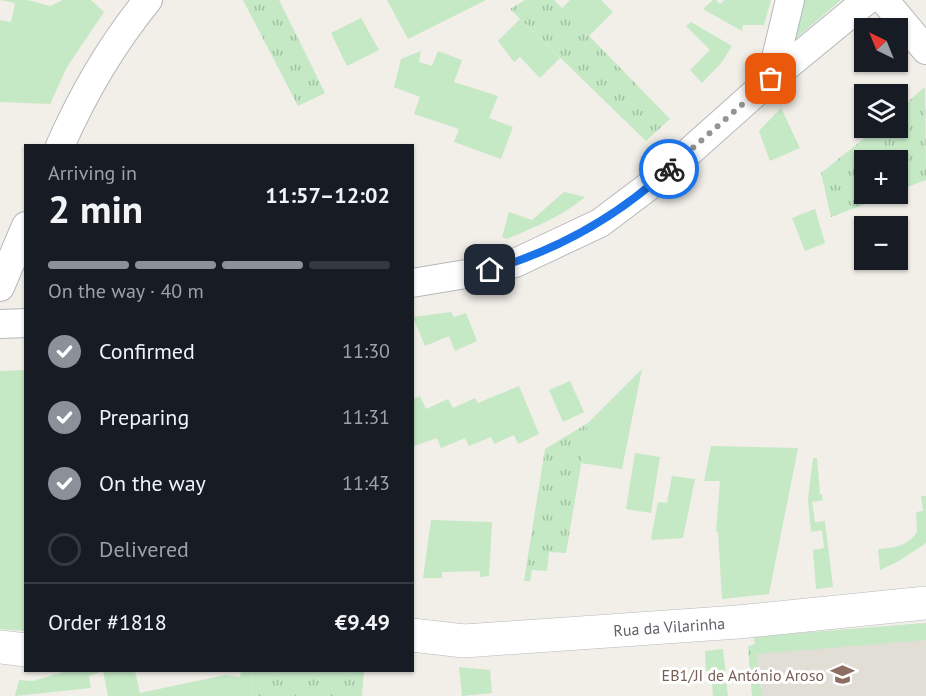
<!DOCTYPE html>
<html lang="en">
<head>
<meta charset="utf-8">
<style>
	body { margin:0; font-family:"PT Sans",sans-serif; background:#242831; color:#f1f3f6; height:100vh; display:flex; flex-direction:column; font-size:22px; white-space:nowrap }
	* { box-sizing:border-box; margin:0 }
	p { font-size:20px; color:#9ea1a6 }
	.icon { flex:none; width:33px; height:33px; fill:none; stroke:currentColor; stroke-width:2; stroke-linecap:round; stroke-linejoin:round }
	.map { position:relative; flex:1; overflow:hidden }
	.details { position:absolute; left:24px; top:144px; width:390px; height:528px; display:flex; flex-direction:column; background:#171b24; border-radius:0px; box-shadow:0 2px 4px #0004 }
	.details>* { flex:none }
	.needle { width:39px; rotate:317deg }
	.buttons { position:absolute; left:854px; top:18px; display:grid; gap:12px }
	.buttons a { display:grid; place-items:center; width:54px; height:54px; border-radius:0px; background:#171b24; box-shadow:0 2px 4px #0004; font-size:30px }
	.pin { position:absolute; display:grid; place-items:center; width:51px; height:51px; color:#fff; margin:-26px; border-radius:12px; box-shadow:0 3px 9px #0006 }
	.courier { position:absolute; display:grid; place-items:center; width:60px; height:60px; margin:-30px; border:4px solid #1a73e8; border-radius:50%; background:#fff; color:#222; box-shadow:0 2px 8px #0007 }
	.headline em { font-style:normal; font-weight:700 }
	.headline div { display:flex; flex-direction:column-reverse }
	.headline { display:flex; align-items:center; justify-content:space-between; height:102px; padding:0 24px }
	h1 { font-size:39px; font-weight:700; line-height:45px }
	.bar { display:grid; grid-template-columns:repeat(4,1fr); gap:9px 6px; align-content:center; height:72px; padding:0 24px }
	.bar i { height:8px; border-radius:4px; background:#363941 }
	.bar .current { background:#8c9099 }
	.bar p { grid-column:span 4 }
	.line { display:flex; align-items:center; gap:15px; padding:0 24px; border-top:2px solid #363941 }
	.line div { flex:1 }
	ol { padding:0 24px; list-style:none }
	li { display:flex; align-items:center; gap:18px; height:66px }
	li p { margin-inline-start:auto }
	li .icon { padding:6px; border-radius:50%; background:#8c9099; color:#fff; stroke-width:4 }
	li:last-child { color:#9ea1a6 }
	li i { width:33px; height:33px; border:3px solid #363941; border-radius:50% }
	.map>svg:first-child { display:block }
	.education { fill:#e1ded6 }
	.grass { fill:url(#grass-tufts) }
	.garden { fill:#c5e8c5 }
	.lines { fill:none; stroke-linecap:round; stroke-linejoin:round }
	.minor-casing { stroke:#b5b8bc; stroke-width:30 }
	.tertiary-casing { stroke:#b5b8bc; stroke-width:34 }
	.minor { stroke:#fff; stroke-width:28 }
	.tertiary { stroke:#fff; stroke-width:33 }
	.done { stroke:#929495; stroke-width:6; stroke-dasharray:0 10.8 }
	.route { stroke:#1a73e8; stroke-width:8 }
	.labels { text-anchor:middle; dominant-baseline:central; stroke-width:6; stroke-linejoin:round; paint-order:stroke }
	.street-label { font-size:16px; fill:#5f6368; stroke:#fff }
	.education-label { font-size:16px; fill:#785e54; stroke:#fff; text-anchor:end }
</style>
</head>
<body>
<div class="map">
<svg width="926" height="696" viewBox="0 0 926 696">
	<defs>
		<pattern id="grass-tufts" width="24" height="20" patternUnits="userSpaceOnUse" patternTransform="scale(1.5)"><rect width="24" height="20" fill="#c5e8c5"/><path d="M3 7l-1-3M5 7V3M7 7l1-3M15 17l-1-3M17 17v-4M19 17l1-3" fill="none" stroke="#a3c0a4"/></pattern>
	</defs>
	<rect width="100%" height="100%" fill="#f1efe8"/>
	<!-- education -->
	<path class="education" d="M926,623V696H762L754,637Z"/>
	<!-- grass -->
	<path class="grass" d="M243,0H279L325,93L298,106Z
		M525,0H554L670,119L646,141L510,9Z
		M925,87L926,180L897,191V160H864V194H892L831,217L821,173L877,128H897V111Z
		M588,423L566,553L549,552L547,571L532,570L530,581H524L545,449Z
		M755,644L762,696H752L748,646Z
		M252,671H364L362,696H251Z"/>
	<!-- garden -->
	<path class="garden" d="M0,0H27L50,6L63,0H91L104,12L67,67L50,104L0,102V20L11,22L15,3Z
		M387,0H486L408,39Z
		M570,0H601L613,12L589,36L562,8Z
		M713,0H716L720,4L725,0H771L764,25H743L742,31L703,9Z
		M802,0H841L788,45Z
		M361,18L379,50L347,66L331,33Z
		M520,19L560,58L540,78L520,57L514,62L498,41Z
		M691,22L732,46L722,62L702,83L690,70L710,50L686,26Z
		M421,51L419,62L432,66L438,51L462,60L454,82L498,96L489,118L513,127L501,159L454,142L459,129L414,114L420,97L394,87L401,59Z
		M781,108L800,148L770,161L759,131Z
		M564,192L585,197C561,217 535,227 507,239L502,237L509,212L532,220Z
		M815,209L825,243L805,251L792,218Z
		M451,312L454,317L466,313L477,341L455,351L449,336L425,346L413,317Z
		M642,369L622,469L581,463L588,423Z
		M25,370V631L0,629V371Z
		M570,381L584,412L563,422L549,390Z
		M519,386L539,434L518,444L514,435L494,444L491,437L469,446L465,438L441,448L437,438L414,446L412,442L413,399L420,396L426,409L448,399L453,408L475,398L478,403Z
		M711,446L798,448L769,594L722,599L718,532L716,531L720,481H704Z
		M635,453L660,457L651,513L626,509Z
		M813,458H817L820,494L822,495L823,500L812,502L815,522L825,521L833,587L816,589L813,550L824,548L822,530L811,532L808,499Z
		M672,476L695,479L683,538L654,540L651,539L658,502L667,503Z
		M921,496H926V543L899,561L880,570L878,549C894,548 908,546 917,532L916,512L923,511Z
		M431,520L492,522L489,576L480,577V571L442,572V578H423Z
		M926,623V640L756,654L754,637Z
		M723,649L728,696H713L711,671H706L705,651Z
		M459,667L490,670L492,693L462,696Z
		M70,670L135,671L140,693L225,675L240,677L241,671H252L251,696H108L103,671L89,676L91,688L15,696L19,680L33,681Z"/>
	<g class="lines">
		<defs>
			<path id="minor" d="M884,0L926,50
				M771,79L790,0
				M60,146C83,94 112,44 148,0
				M412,283L490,270L515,263L600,223L661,177L771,79L867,0
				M0,287L26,226
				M0,324L26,323"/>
			<g id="tertiary">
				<path id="s1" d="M412,635L464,641L738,622L926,603"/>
				<path d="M0,647L26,650"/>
			</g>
		</defs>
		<!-- minor casing -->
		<use href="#minor" class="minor-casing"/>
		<!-- tertiary casing -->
		<use href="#tertiary" class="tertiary-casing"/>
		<!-- minor -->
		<use href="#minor" class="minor"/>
		<!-- tertiary -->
		<use href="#tertiary" class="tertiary"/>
	</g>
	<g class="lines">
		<!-- done -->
		<path class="done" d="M669,169L771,79"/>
		<!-- route -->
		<path class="route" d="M490,270C558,250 617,217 669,169"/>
	</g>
	<!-- icons -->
	<defs>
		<symbol id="school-bare" viewBox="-9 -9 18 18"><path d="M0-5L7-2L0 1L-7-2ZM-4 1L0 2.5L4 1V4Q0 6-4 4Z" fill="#8d6e63" stroke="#fff" stroke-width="2.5" paint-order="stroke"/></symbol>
	</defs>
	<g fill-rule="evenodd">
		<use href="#school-bare" x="826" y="658" width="33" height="33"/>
	</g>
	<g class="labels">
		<!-- street labels -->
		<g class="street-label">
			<text stroke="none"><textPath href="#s1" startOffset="258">Rua da Vilarinha</textPath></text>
		</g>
		<!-- education labels -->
		<g class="education-label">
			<text x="824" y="675">EB1/JI de António Aroso</text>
		</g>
	</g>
</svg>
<div class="buttons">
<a><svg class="needle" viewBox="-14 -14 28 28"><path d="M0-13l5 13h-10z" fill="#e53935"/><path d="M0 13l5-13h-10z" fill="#9ea1a6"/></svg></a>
<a><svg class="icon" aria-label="layers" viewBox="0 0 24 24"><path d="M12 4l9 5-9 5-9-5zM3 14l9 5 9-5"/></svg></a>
<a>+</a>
<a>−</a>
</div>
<div class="pin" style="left:771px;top:79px;background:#ea580c"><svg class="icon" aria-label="bag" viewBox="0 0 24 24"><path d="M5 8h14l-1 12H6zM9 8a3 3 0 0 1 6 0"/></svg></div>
<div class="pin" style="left:490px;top:270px;background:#1f2937"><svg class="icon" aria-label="home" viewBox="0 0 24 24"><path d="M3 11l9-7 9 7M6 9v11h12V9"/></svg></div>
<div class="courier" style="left:669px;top:169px"><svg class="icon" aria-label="bike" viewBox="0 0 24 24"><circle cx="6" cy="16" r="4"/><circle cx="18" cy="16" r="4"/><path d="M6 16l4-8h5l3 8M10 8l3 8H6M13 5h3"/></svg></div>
<section class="details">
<div class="headline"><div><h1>2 min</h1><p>Arriving in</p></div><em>11:57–12:02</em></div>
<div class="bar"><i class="current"></i><i class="current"></i><i class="current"></i><i></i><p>On the way · 40 m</p></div>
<ol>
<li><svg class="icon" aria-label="check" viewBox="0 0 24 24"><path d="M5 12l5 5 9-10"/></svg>Confirmed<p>11:30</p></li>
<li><svg class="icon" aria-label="check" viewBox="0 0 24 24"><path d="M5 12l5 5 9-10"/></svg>Preparing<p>11:31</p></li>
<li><svg class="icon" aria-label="check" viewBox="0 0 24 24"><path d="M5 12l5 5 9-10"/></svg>On the way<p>11:43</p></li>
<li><i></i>Delivered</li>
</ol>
<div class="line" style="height:78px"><div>Order #1818</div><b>€9.49</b></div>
</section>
</div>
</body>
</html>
